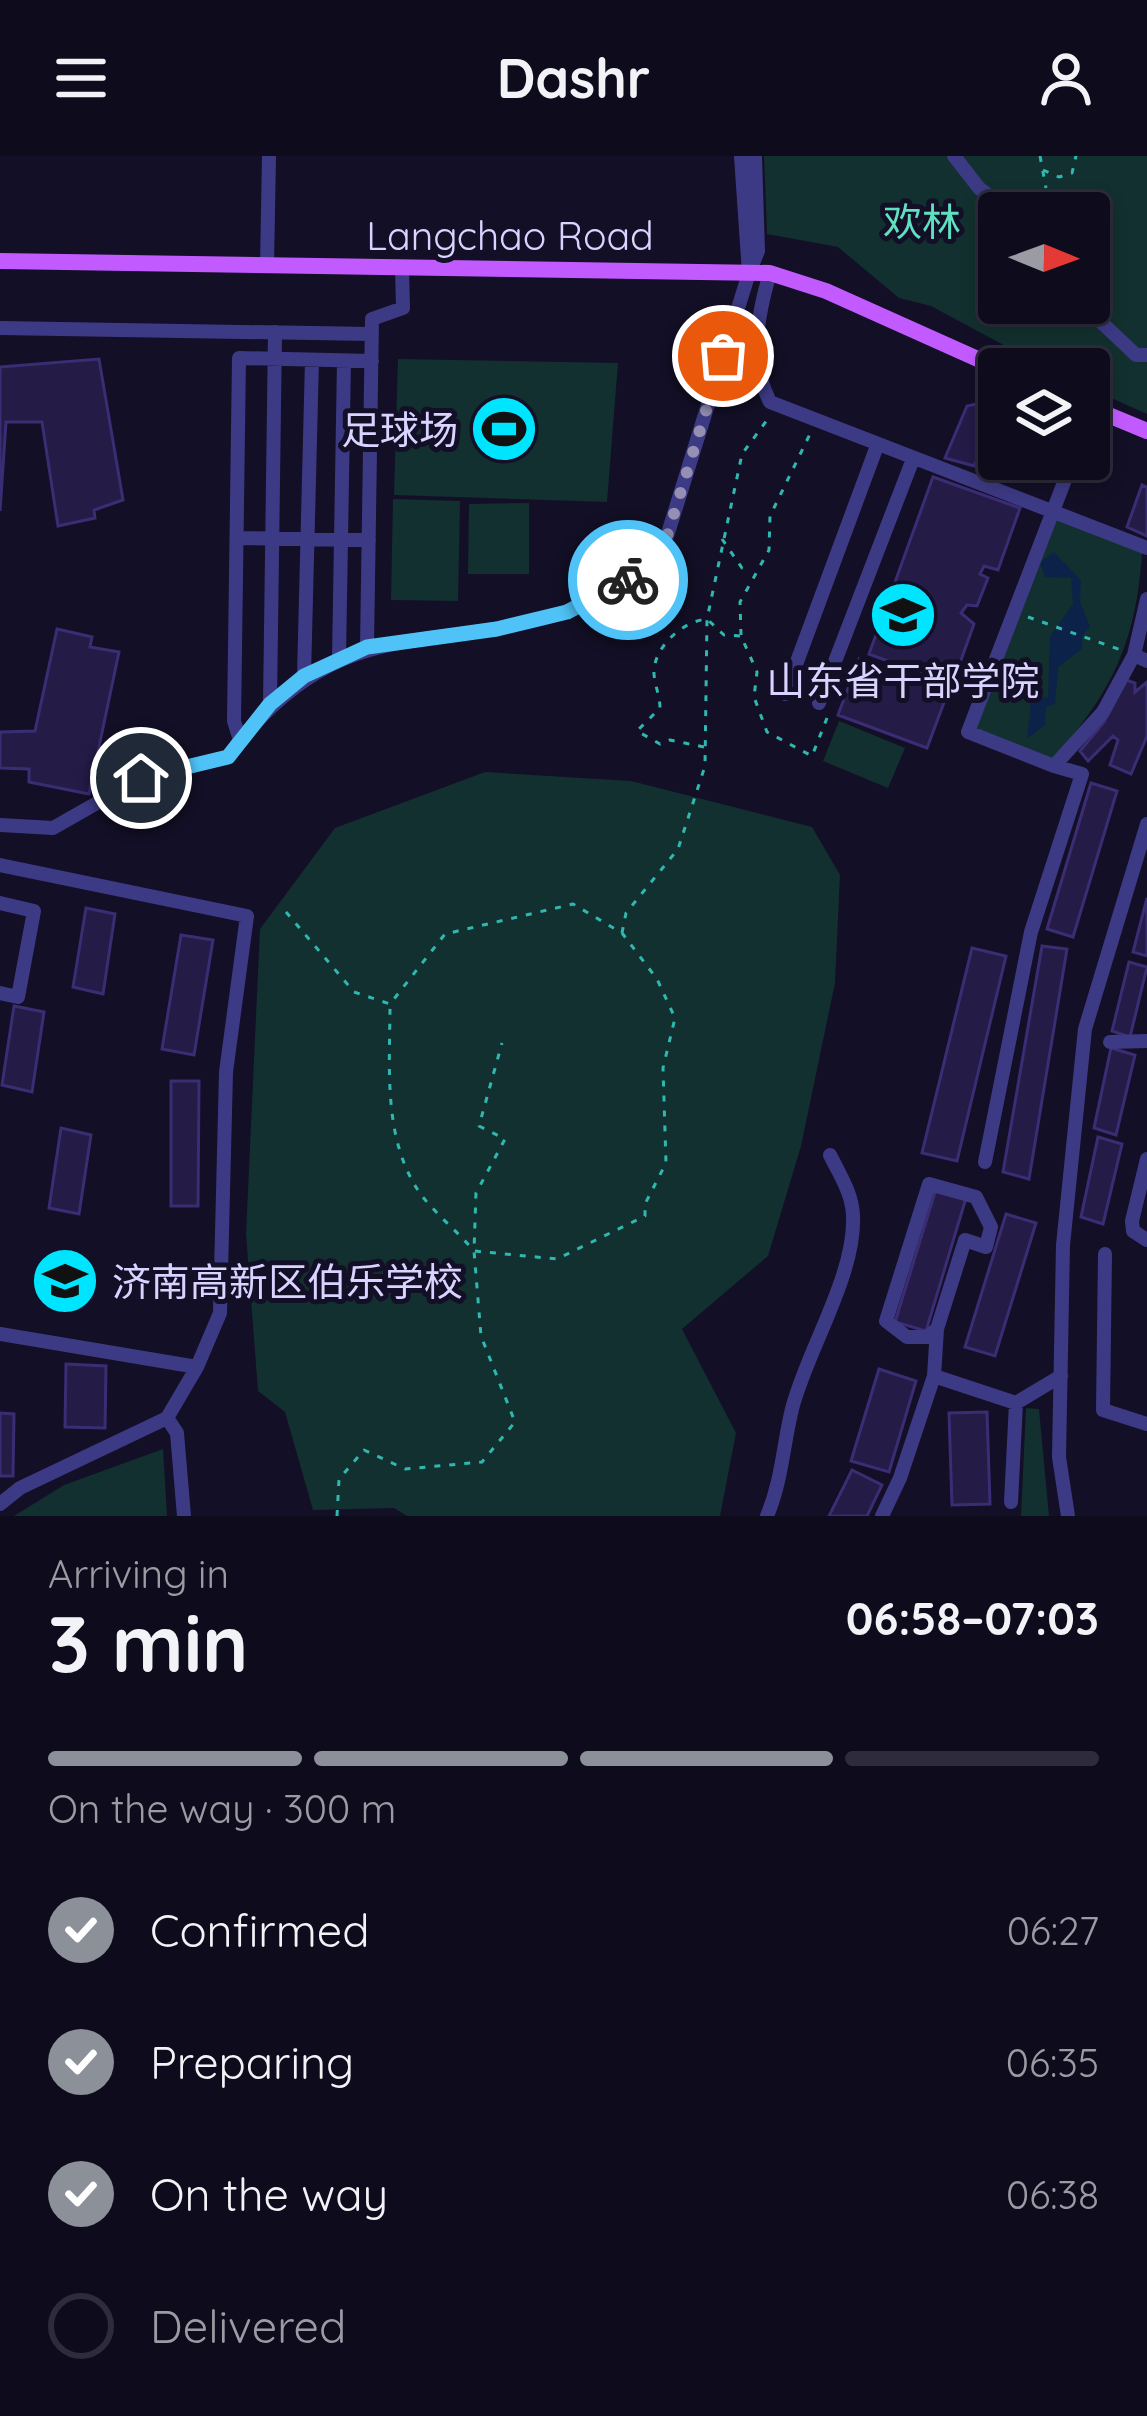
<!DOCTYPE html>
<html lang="en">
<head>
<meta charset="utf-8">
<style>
	body { margin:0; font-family:Quicksand,"Noto Sans SC",sans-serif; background:#171425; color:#f1f3f6; height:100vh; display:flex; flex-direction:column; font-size:45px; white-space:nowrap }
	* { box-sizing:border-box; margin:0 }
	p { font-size:39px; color:#9b9ba3 }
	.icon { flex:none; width:66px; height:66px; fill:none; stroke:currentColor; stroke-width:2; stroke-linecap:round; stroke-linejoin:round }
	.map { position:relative; height:1360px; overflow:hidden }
	.details { display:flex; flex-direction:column; background:#0e0b1c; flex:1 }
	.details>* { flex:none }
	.needle { width:78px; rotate:91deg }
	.controls { position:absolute; left:978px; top:36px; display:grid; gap:24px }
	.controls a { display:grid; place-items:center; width:132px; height:132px; border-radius:12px; background:#0e0b1c; box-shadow:0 6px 18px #0003,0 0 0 3px #2e2b3b; font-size:60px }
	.pin { position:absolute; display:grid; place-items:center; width:102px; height:102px; color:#fff; margin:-51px; border:6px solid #fff; border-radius:50%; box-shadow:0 3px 12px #0007 }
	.courier { position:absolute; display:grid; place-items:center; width:120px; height:120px; margin:-60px; border:9px solid #4fc3f7; border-radius:50%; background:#fff; color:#222; box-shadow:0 3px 15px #0007 }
	.overview em { font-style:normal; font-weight:800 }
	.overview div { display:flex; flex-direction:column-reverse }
	.overview { display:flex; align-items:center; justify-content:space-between; height:204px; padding:0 48px }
	h1 { font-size:78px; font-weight:800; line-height:90px }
	.bar { display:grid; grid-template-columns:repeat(4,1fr); gap:18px 12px; align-content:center; height:144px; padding:0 48px }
	.bar i { height:15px; border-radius:9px; background:#2e2b3b }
	.bar .current { background:#8c9099 }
	.bar p { grid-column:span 4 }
	ol { padding:0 48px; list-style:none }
	li { display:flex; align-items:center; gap:36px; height:132px }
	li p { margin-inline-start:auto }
	li .icon { padding:12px; border-radius:50%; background:#8c9099; color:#fff; stroke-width:4 }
	li:last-child { color:#9b9ba3 }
	li i { width:66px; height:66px; border:6px solid #2e2b3b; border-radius:50% }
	header { display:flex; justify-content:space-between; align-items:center; height:156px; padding:0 48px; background:#0e0b1c; font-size:54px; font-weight:800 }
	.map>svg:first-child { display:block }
	.green { fill:#12302f; fill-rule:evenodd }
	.water { fill:#0c2248 }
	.building { fill:#241b47; stroke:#3b2d73; stroke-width:3 }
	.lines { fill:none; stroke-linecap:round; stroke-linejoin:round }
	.path { stroke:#2fb8b0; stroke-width:3; stroke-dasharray:6 9; stroke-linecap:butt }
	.minor { stroke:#3d3a85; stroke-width:14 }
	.major { stroke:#c25bff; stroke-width:16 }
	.done { stroke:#948fb3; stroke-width:12; stroke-dasharray:0 21.6 }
	.route { stroke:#4fc3f7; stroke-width:15 }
	.labels { text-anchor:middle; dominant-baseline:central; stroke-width:10; stroke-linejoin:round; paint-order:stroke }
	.park-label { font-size:39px; fill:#5fe0c0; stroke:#130f26 }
	.street-label { font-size:39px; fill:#d9d4ff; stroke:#130f26 }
	.poi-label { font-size:39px; fill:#d9d4ff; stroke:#130f26; text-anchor:end }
</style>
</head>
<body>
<header><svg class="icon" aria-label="menu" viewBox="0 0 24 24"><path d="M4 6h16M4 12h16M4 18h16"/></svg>Dashr<svg class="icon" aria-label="person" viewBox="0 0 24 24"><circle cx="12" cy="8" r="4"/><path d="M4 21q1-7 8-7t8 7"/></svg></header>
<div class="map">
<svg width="1147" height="1360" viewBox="0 0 1147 1360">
	<rect width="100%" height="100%" fill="#130f26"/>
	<!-- green -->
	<path class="green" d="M764,0H1147V258L1089,232V213H1048L931,150L899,142L838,91L767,78ZM999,57H1089V147H999Z
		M398,203L618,207L607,346L394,339Z
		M393,343L460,345L458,445L391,444Z
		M529,347V418H468L469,348Z
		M1058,361L1142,397C1136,487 1112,536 1053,603L975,572Z
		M839,565L905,592L888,632L823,605Z
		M485,616L631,625L812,671L840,719L835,827L801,990L768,1100L682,1173L736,1277L720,1360H407L394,1352L313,1354L285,1256L258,1235L246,1078L260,773L335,672Z
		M1026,1252L1039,1253L1049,1360H1021Z
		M163,1293L167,1360H14L64,1329Z"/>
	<!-- water -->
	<path class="water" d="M1054,396L1081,424L1080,445L1090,471L1082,480V493L1058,511L1055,548L1046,551L1045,569L1027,583L1031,544L1048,541L1050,480L1073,448L1071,422L1045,421L1040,406Z"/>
	<!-- building -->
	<path class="building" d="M99,203L123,344L94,354L95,362L58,370L42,266H6L0,355V211Z
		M999,243V282L990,278L974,310L945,302L967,250Z
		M933,321L1020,352L998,414L984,410L980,418L988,422L977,450L967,449L961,457L974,468L952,529L869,498Z
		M1142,329L1147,331V380L1127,371Z
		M57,473L92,481L90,491L119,496L89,638L29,626V613L0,612V576L35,575Z
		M859,503L948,536L927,592L838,559Z
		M1126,524L1135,527V536L1147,526V580L1131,618L1110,609L1118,584L1113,580L1088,605L1080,595L1104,566Z
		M1091,627L1117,635L1073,781L1047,773Z
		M1147,742V800L1133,796Z
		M86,752L115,758L103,838L73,831Z
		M181,779L213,784L194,899L162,893Z
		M1042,790L1067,793L1029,1023L1003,1016Z
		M972,792L1006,800L957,1005L922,997Z
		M1129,806L1147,811L1130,881L1112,875Z
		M14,850L44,856L32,936L2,929Z
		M1111,892L1135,899L1116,979L1094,972Z
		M171,925H199L198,1050H171Z
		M61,972L91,979L79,1058L49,1052Z
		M1098,981L1122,988L1103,1068L1081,1061Z
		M936,1033L966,1042L926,1175L895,1166Z
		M1006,1058L1036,1067L995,1200L965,1191Z
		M66,1208L106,1210L105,1272L65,1271Z
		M879,1213L916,1225L889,1316L851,1305Z
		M987,1256L990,1348L952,1349L949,1257Z
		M0,1257L14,1258L13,1320H0Z
		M852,1314L882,1329L867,1360H829Z"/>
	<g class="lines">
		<!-- path -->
		<path class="path" d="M1040,0L1046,32
			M1043,14L1059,21L1072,17L1076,0
			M722,383L742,412L751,415
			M1028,461L1121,494
			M741,479L740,446L769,394L770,360L810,278
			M704,591L670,584L660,588L637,575L660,552C660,539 653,525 654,513C657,488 684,465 707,463L724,479L741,480L757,516L754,541L767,576L812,600L827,562
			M286,756L354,836L390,848L445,778L573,748L622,777L657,823L675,862L663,912L666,1007L645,1048V1060L557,1103L474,1095C458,1076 437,1059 422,1040C382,985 390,912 390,848
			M622,777L626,757L678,693L705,610L707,463L742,298L770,260
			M337,1360L339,1323L364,1294L405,1313L482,1306L515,1266L481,1180L474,1095L476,1037L505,983L479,970L502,887"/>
		<!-- minor -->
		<path class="minor" d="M741,0L749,117L758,95L755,0
			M954,0L979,32L1011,57
			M267,110L269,0
			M770,117C757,161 749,205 770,246L1147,392
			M1081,147L1136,199H1147
			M0,172L371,178
			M1073,303L968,576L1054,610L1103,556L1134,499L1147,505
			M237,382L369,384
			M367,491L372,163L403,152L402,112
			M1134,499L1147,443
			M339,503L344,205
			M304,520L312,204
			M785,538L877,290
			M819,547L913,303
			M270,548L275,176
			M240,584C347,458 423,499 562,457C596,447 628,423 659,406L749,117
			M0,669L53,672L141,622L228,601L240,584L234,565L239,202L372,205
			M0,709L247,760L226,916L220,1157L197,1211L167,1262L20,1332L0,1348
			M0,747L34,755L18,841L0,837
			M1110,886L1147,885
			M1147,1003L1132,1065L1133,1075L1147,1084
			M985,1006L1031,776L1082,618L1054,610
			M1105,1098L1103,1254L1147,1268
			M0,1178L197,1211
			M934,1220L937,1173L965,1084L986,1091L991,1071L976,1041L929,1028L886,1165L907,1181H927L937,1173
			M167,1262L177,1277L184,1360
			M1011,1346L1016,1247
			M767,1360C782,1324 783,1290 792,1253C807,1194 856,1119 853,1059C852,1037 840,1019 830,999
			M882,1360L900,1322L934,1220L1016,1247L1061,1220
			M1068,1360L1059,1301L1063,1089L1085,873L1147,668"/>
		<!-- major -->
		<path class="major" d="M0,105L770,117L826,135L1000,213
			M1089,251L1147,275"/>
	</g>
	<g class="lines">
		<!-- done -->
		<path class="done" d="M628,424L659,406L723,200"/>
		<!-- route -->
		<path class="route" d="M141,622L228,601L270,548L304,520L367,491L497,473L567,456L628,424"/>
	</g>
	<!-- icons -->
	<defs>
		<symbol id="stadium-disc" viewBox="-11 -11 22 22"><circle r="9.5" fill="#00e5ff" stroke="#130f26"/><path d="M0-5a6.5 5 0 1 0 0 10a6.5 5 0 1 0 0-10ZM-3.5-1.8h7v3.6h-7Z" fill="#111"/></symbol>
		<symbol id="university-disc" viewBox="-11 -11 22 22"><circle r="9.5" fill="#00e5ff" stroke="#130f26"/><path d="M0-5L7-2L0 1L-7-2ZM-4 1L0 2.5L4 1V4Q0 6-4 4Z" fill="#111"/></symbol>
		<symbol id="school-disc" viewBox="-11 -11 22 22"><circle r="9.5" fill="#00e5ff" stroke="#130f26"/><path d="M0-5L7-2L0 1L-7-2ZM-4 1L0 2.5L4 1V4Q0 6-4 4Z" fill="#111"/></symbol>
	</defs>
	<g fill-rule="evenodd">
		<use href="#stadium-disc" x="466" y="235" width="76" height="76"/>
		<use href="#university-disc" x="865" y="421" width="76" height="76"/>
		<use href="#school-disc" x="27" y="1087" width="76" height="76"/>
	</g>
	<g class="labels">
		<!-- park labels -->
		<g class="park-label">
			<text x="922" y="65">欢林</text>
		</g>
		<!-- street labels -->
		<g class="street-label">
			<text x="510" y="79">Langchao Road</text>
		</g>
		<!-- poi labels -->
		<g class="poi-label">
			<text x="458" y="273">足球场</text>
			<text x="903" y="524" text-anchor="middle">山东省干部学院</text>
			<text x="112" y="1125" text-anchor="start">济南高新区伯乐学校</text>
		</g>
	</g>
</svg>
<div class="controls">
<a><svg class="needle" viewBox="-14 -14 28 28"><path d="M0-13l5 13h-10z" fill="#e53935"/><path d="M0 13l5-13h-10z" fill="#9b9ba3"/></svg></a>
<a><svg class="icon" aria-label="layers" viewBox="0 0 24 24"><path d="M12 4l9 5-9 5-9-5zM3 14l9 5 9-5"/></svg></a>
</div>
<div class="pin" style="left:723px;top:200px;background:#ea580c"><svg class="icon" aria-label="bag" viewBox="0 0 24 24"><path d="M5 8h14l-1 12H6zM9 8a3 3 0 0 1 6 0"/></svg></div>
<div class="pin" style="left:141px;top:622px;background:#1f2937"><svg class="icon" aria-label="home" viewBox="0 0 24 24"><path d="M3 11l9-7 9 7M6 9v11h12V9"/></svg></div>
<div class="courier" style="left:628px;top:424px"><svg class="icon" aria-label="bike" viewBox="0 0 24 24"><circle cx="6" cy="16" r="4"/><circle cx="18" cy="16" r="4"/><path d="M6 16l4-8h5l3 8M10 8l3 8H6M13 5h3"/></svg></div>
</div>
<section class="details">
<div class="overview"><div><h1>3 min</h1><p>Arriving in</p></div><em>06:58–07:03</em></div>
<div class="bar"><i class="current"></i><i class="current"></i><i class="current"></i><i></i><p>On the way · 300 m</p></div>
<ol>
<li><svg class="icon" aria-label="check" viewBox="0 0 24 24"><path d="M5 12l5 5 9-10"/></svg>Confirmed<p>06:27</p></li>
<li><svg class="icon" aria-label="check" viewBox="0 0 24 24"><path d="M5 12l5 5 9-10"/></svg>Preparing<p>06:35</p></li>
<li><svg class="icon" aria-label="check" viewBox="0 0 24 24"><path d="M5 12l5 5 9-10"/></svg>On the way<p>06:38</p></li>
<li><i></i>Delivered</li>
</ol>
</section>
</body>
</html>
